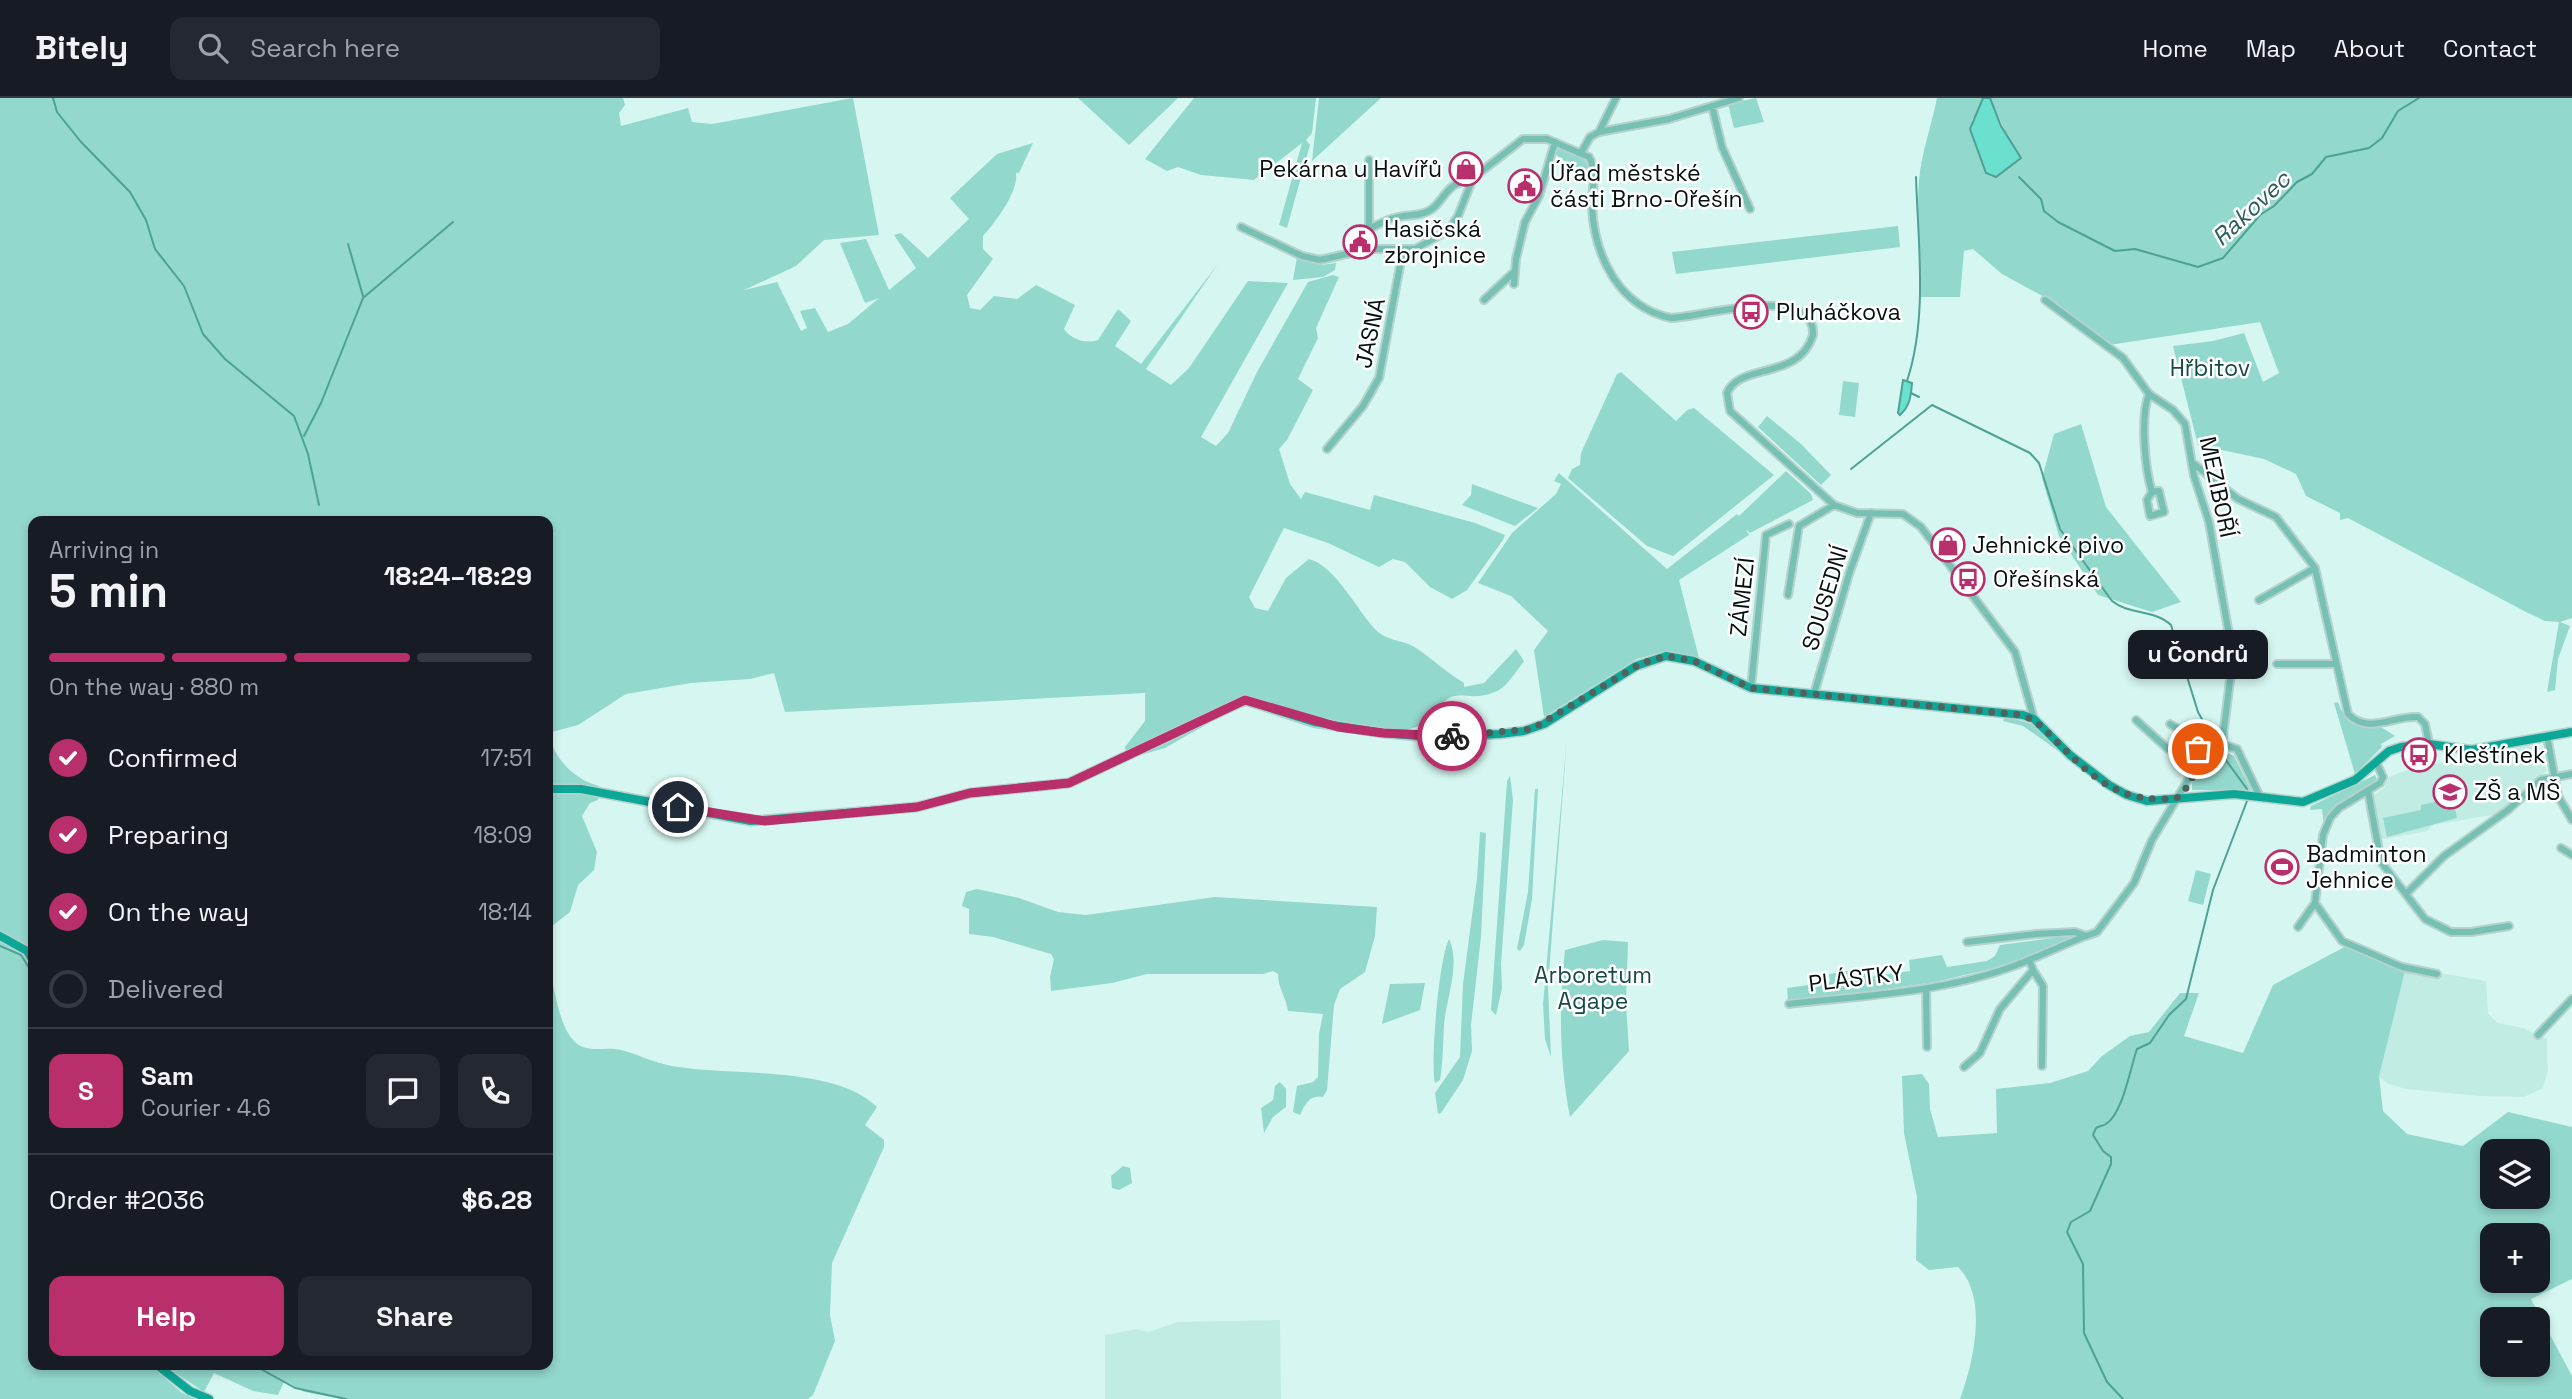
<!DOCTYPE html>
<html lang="en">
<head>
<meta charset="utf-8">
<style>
	body { margin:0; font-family:"Space Grotesk",sans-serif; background:#242831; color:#f1f3f6; height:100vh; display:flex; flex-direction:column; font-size:26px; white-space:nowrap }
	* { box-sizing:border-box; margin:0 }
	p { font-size:23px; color:#9ea1a6 }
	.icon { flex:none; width:38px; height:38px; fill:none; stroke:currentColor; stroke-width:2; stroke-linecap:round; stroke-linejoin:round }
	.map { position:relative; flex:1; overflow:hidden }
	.sheet { position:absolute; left:28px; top:418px; width:525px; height:854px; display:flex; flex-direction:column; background:#171b24; border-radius:14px; box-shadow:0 4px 10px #0003 }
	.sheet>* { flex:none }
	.controls { position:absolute; left:2480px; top:1041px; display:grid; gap:14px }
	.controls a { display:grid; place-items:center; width:70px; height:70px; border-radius:14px; background:#171b24; box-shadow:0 4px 10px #0003; font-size:35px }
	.pin { position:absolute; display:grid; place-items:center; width:60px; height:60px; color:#fff; margin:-30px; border:4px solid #fff; border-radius:50%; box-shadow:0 2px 7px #0007 }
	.courier { position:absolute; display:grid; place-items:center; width:70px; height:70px; margin:-35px; border:5px solid #b92f6b; border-radius:50%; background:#fff; color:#222; box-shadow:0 2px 9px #0007 }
	.bubble { position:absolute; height:49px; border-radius:14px; background:#171b24; box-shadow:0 4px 10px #0003; font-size:23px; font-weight:800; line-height:49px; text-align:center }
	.head em { font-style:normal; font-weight:800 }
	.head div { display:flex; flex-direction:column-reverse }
	.head { display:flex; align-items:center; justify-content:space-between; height:119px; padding:0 21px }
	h1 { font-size:46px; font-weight:800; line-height:52px }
	.bar { display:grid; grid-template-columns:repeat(4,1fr); gap:10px 7px; align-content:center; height:84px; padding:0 21px }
	.bar i { height:9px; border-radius:5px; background:#363941 }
	.bar .current { background:#b92f6b }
	.bar p { grid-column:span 4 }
	.line { display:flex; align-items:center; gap:18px; padding:0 21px; border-top:2px solid #363941 }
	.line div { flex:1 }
	.round { display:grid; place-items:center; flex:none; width:74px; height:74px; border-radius:14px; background:#242831 }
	ol { padding:0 21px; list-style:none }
	li { display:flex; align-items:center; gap:21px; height:77px }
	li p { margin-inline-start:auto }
	li .icon { padding:7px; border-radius:50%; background:#b92f6b; color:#fff; stroke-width:4 }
	li:last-child { color:#9ea1a6 }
	li i { width:38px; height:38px; border:4px solid #363941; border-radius:50% }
	.action { display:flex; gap:14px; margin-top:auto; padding:14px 21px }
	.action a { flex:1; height:80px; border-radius:14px; background:#b92f6b; color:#fff; font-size:28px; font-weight:800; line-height:80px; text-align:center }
	.action a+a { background:#242831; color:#f1f3f6 }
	header { display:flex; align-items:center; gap:42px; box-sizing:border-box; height:98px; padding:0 35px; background:#171b24; border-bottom:2px solid #363941 }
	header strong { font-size:33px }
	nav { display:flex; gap:38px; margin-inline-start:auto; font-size:24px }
	.search { width:490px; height:63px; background:#242831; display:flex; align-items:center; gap:18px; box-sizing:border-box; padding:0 24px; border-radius:14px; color:#9ea1a6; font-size:26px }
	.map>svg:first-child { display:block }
	.built { fill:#c1ece4 }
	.green { fill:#93d8cc; fill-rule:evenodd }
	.water { fill:#6be0cf; stroke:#4da295; stroke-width:2 }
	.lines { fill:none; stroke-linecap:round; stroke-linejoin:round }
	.stream { stroke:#4da295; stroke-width:2 }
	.street-casing { stroke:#b5d2cd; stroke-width:10 }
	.secondary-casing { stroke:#b5d2cd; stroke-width:11 }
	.street { stroke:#76c0b4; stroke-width:6 }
	.secondary { stroke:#0da797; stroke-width:8 }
	.done { stroke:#4f625e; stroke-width:7; stroke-dasharray:0 12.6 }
	.route { stroke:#b92f6b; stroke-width:9 }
	.labels { text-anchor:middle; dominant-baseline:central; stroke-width:5; stroke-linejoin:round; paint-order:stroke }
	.poi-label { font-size:23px; fill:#06110f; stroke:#fff; text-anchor:start }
	.street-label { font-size:23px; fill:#06110f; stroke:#fff }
	.park-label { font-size:23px; fill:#164a44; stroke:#fff }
	.water-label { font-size:24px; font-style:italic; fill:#2c5e57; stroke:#fff }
</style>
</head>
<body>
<header>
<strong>Bitely</strong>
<div class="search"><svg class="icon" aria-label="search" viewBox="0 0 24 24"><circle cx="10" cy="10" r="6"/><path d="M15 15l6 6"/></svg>Search here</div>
<nav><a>Home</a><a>Map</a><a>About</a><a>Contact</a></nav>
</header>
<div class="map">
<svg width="2572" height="1301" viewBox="0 0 2572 1301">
	<rect width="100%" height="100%" fill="#d6f7f1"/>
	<!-- built -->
	<path class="built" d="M2533,647L2542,651L2547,673L2497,716L2433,727L2427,733L2379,742L2372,698L2384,690L2389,679L2413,670Z
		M2406,869L2486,883L2488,915L2498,925L2523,930L2547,941L2548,972L2543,990L2524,999L2479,998L2406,991L2388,986L2378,978Z
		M1280,1222L1281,1301H1105V1237L1137,1231L1148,1234L1178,1224Z"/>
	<!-- green -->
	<path class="green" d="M0,0H623L625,7L619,15L621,28L688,10L692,24L712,26L853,0L879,137L824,142L796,168L744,192L777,184L801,233L807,230L800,213L815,210L828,234L848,226L879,200L865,205L840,145L866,141L889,192L916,170L894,137L901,135L928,160L969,121L950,100L997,56L1033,45L1019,75H1016C1019,92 997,123 983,138V151L993,161L967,197L970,210L980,212L994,198L1017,201L1036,187L1075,207L1064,231C1072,242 1086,246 1098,242L1118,211L1131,223L1115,248L1141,266L1218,166L1146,271L1171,287L1189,270L1248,183L1288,185L1201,339L1216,348L1228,335L1257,274L1308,184L1333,177L1339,179L1316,230L1318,240L1298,281L1313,292L1287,342L1279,351L1290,386L1301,401L1305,394L1370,412L1374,397L1475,425L1505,437L1503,442L1467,492L1452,501L1430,489L1405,464L1393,461L1379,469L1328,445L1284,430L1249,499L1255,510L1268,513L1286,480L1309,461C1335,468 1355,509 1374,530C1386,544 1403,541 1416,550C1433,561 1447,575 1464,585V589L1484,585L1516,551L1524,563C1517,572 1508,587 1499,592C1464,610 1453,578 1431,624L1383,640L1313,630L1247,608L1230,613L1165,650L1127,661L1125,649L1145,623V595L785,614L774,575L750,581L691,585L626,596L578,627L548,635C555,661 573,681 599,688L598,702L590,705L582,718L597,754L594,772L578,787L570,814L548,831V424H33V1267H150L182,1295L195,1301H0Z
		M1078,0H1178L1129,47Z
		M1194,0H1316L1312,35L1306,42L1310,47L1287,130L1279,127L1302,45L1254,82L1201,77L1178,69L1167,73L1145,61Z
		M1319,0H1381L1312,63Z
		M1756,0L1764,24L1734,30L1728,6Z
		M1937,0H1983L1981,11L1972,22L1989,78L1996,79L2007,38L1990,0H2572V520L2560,524L2570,528L2558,561L2555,592L2547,594L2559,524L2545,523L2528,515L2348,420L2340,422V415L2306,398L2296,376L2264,361L2198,347L2173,248L2213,243L2244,235L2263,284L2279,275L2260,224L2109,247L2048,201L2002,176L1973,151L1964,153L1960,199H1921C1921,158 1915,114 1920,73C1924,47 1932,25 1937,0Z
		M1559,50L1582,59L1590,70L1584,73L1559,60L1555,55Z
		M1898,128L1900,149L1676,176L1672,154Z
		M1297,159L1322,167L1336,165L1335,172L1323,179L1293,182Z
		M1621,274L1676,323L1687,312L1694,310L1774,377L1673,458L1647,448L1568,380L1572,371L1580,367L1581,355L1617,276Z
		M1843,283L1859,285L1855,319L1839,317Z
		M1767,318L1801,346L1831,377L1821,387L1758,329Z
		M2081,326L2106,409L2181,504L2152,514L2098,497L2059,438L2042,380L2054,336Z
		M1786,373L1811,396L1813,402L1750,435L1746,431L1749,437L1679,482L1699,560L1666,553L1637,561L1544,619L1534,552L1548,533L1511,498L1478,485L1512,435L1556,396L1561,386L1554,383L1559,375L1667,471L1737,416L1739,418Z
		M1472,386L1538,410L1515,428L1462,407L1471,397Z
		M2338,604C2345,625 2360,633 2381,629L2395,638L2381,646L2382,649L2355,676L2334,605Z
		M2005,618L2034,627L2064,657L2023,628L2003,623Z
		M1567,640L1548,888L1551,959L1545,941L1543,906Z
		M2220,652L2234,658L2251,692H2192C2190,675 2206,659 2220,652Z
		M2375,677L2377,682L2332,713L2324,727L2322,711L2310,712L2311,708Z
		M1510,678L1513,702L1501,866L1502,890L1496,917L1491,912L1507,683Z
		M1535,691H1538L1532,801L1524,847L1520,853L1517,851L1528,794Z
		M2453,700L2457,720L2387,739L2383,720L2421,712V707Z
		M1480,734L1486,735L1481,839L1471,927L1472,953L1463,982L1441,1015L1438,1016L1435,995L1460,959L1463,886L1477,780Z
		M2196,772L2211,776L2203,807L2188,803Z
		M977,791L1019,800L1058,814L1086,817L1215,799L1377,809L1375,838L1365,874L1340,891L1334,907L1327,992L1323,999C1310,996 1305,1006 1300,1017L1293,1014L1297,988L1313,984L1318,979L1319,936L1323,916L1288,913C1286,899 1278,890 1278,876L1273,873L1263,876H1147L1112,885L1051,893L1050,879L1054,861L1051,856L993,839L969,836V811L962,808L966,794Z
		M2057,837H2077L2003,868L1935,884L1788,905L1787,890L1830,884L1829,876L1866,870L1868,879L1910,873L1909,862L1942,857L1947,869L1987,863L1995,858L2000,847L2054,840Z
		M1449,841C1461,865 1446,902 1444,927C1443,946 1443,963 1440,982L1435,985C1430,965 1439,860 1449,841Z
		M1603,842L1628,844L1626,905L1629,953L1570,1019C1559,962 1559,909 1565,852Z
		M2352,845L2406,869L2379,978L2383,1013L2407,1036L2463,1048L2508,1014L2572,1029V1181L2531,1201L2572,1278V1301H1960C1973,1266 1989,1199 1958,1169L1929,1172L1916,1162L1917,1099L1904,1035L1902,978L1922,976L1929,986L1930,1011L1938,1039L1997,1035L1996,991L2050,985L2088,973L2102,958L2130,938L2149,934L2180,895H2199L2184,938L2243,955L2273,887ZM2492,1054H2538V1099H2492ZM2492,1138H2538V1183H2492ZM2492,1222H2538V1267H2492Z
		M548,870C556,891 558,928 575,944C587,956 606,948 621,952C638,956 654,965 672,968C730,979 833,966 877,1009L865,1027L884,1042V1049L832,1165L830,1217L835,1243L813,1297L808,1301H341L305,1294L284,1284L278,1297L253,1293L214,1275L204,1294L164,1267H548Z
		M1425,885L1420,912L1382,926L1390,886Z
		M1280,984L1286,991V1009L1273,1019L1264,1035L1261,1010L1273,1002L1275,988Z
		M1123,1068L1130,1070L1132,1085L1119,1092L1112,1090L1111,1078Z"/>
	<!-- water -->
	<path class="water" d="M1983,0H1990L2001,28L2021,60L1996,79L1986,75L1970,31Z
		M1903,282L1912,285C1911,298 1910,308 1900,317L1898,315Z"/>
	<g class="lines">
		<!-- stream -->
		<path class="stream" d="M53,0L57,14L81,44L130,94L146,122L155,151L184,188L203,236L225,261L294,318L308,356L319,407
			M2019,79L2041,101L2044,113L2058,124L2115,153L2135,151L2198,169L2223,160L2260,117L2274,108L2297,84L2312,76L2326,59L2369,50L2382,40L2398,13L2419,0
			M348,146L363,198
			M1907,283C1928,220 1918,145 1916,79
			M1911,295L1919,299
			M304,338L321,305L363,200L453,124
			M1851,371L1932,307L2030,355L2039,365L2060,431L2112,503C2129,517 2154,511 2171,527L2198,614L2215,645
			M2220,654L2247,691
			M0,848L21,857L33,876
			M235,1267H253
			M254,1267L295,1290L346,1301
			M2123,1301L2107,1284L2084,1235L2083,1166L2067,1134L2071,1124L2090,1113L2111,1066V1059L2103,1053L2093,1037L2096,1030C2099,1028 2103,1028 2106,1026C2123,1016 2131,967 2137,951L2150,945L2169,917L2186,901L2213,792L2247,703"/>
		<defs>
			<path id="street" d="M1712,8L1722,49L1750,111
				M1599,34L1616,0
				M1581,55L1590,39L1599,34L1669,21L1739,0
				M1369,62V151
				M1241,129L1302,158L1320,162L1369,151H1415L1449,132L1458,118L1473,80L1523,41H1547L1589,59C1597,72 1592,93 1592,108C1594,158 1619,209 1671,220C1703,219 1816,184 1813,237C1799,283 1740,264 1727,295L1730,313L1834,407L1857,415L1903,416L1921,429L2015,554L2034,621
				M1369,131C1377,127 1386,122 1394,120C1407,116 1421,119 1432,111C1444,102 1449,81 1471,84
				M1514,186L1516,161L1525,124L1539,98L1555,44
				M1484,202L1513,175
				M2045,202L2123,260L2149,296L2173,312L2185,326L2194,378L2209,424L2233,559L2222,646
				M2149,296C2140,319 2145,371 2152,394L2147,402L2150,418L2164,414L2159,393L2152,394
				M1327,351L1363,308L1379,280L1403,152
				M2194,366L2238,401L2276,419L2315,470L2348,616C2368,637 2394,617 2418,619L2425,626L2429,646
				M1788,497L1799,428L1834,407
				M2259,502L2315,470
				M2277,566H2334
				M1751,590L1766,437L1789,426
				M1814,596L1849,476L1871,415
				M2136,622L2168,651L2185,635
				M2170,626L2185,635L2203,657
				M2547,638L2558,698L2572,722
				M2368,693L2381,764L2425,821L2451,834H2471L2509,828
				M2561,750L2572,757
				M2406,796L2444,758L2508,712L2541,682L2572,676
				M2315,805L2342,843L2402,869L2437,876
				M2298,829L2315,805L2323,737L2330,720L2339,710L2380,685L2383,679L2376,664
				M1967,844L2036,836L2075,834L2086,838L2097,834L2134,785L2152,742L2203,657L2222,646L2237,651L2260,699
				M2029,862L2085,838
				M2033,872L2043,888L2042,968
				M1926,890L1927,949
				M1789,906C1869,897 1954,894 2029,862L2033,872L2000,911L1980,955L1964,969
				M2538,937L2572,901"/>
			<path id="secondary" d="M548,691H581L751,723L917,709L970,695L1069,685L1245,602L1314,624L1383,635L1429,639L1500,636L1524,633L1544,626L1636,568L1666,558L1694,563L1751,590L2023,617L2034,621L2070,657L2109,687L2127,697L2147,703L2234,696L2303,704L2355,682L2389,653L2401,649L2429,646L2471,652L2572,634
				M0,838L27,853L33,863
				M157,1267L190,1293L209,1301"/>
		</defs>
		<!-- street casing -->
		<use href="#street" class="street-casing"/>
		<!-- secondary casing -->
		<use href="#secondary" class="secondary-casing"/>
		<!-- street -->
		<use href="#street" class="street"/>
		<!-- secondary -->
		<use href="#secondary" class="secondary"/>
	</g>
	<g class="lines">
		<!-- done -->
		<path class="done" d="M1452,638L1532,631L1642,565L1666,558L1694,563L1751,590L2022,617C2037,622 2045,632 2056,643C2093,680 2121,707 2177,700L2188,688L2203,657L2198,651"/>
		<!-- route -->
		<path class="route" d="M678,709L765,723L917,709L970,695L1069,685L1245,602L1338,629L1383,635L1452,638"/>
	</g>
	<!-- icons -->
	<defs>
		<symbol id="shop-ring" viewBox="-11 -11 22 22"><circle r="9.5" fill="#fff" stroke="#b92f6b" stroke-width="1.5"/><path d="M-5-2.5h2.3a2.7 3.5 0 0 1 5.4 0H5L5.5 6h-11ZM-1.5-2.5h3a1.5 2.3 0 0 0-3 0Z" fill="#b92f6b"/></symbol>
		<symbol id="civic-ring" viewBox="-11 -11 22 22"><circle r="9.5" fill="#fff" stroke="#b92f6b" stroke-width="1.5"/><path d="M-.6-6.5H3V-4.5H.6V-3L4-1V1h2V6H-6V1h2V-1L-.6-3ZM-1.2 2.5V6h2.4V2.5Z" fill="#b92f6b"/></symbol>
		<symbol id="bus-ring" viewBox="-11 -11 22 22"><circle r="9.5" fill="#fff" stroke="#b92f6b" stroke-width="1.5"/><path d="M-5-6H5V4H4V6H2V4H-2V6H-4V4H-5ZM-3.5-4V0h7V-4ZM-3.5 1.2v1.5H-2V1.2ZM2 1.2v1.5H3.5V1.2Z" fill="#b92f6b"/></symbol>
		<symbol id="school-ring" viewBox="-11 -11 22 22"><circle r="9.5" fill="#fff" stroke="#b92f6b" stroke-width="1.5"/><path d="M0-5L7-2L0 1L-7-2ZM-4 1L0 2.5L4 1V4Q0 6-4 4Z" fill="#b92f6b"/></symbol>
		<symbol id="stadium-ring" viewBox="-11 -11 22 22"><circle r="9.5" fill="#fff" stroke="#b92f6b" stroke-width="1.5"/><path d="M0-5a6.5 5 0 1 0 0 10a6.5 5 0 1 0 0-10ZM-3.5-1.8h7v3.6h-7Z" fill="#b92f6b"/></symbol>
	</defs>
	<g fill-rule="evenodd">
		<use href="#shop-ring" x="1447" y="52" width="38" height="38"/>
		<use href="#civic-ring" x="1506" y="69" width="38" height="38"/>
		<use href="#civic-ring" x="1341" y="125" width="38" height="38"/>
		<use href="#bus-ring" x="1732" y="195" width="38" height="38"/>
		<use href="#shop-ring" x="1929" y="428" width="38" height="38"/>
		<use href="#bus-ring" x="1949" y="462" width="38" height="38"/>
		<use href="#bus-ring" x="2400" y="638" width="38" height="38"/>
		<use href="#school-ring" x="2431" y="675" width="38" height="38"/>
		<use href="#stadium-ring" x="2263" y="750" width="38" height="38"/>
	</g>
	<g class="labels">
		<!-- poi labels -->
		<g class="poi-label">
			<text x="1442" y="71" text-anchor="end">Pekárna u Havířů</text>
			<text x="1550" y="75">Úřad městské<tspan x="1550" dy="26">části Brno-Ořešín</tspan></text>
			<text x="1384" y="131">Hasičská<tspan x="1384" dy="26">zbrojnice</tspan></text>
			<text x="1776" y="214">Pluháčkova</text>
			<text x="1972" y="447">Jehnické pivo</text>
			<text x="1993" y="481">Ořešínská</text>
			<text x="2444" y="657">Kleštínek</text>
			<text x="2474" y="694">ZŠ a MŠ</text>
			<text x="2306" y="756">Badminton<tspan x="2306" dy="26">Jehnice</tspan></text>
		</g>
		<!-- street labels -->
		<g class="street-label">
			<text transform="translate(1370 235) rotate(-78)">JASNÁ</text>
			<text transform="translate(2218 389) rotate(78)">MEZIBOŘÍ</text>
			<text transform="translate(1742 499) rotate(-84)">ZÁMEZÍ</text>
			<text transform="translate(1825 500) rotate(-73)">SOUSEDNÍ</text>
			<text transform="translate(1856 880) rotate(-7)">PLÁSTKY</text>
		</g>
		<!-- park labels -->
		<g class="park-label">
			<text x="2210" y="270">Hřbitov</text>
			<text x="1593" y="877">Arboretum<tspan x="1593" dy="26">Agape</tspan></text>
		</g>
		<!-- water labels -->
		<g class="water-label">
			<text transform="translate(2251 110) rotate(-43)">Rakovec</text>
		</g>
	</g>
</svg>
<div class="controls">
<a><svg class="icon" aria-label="layers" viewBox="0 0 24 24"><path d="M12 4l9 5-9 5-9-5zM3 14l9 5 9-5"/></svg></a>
<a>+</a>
<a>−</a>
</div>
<div class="pin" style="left:2198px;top:651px;background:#ea580c"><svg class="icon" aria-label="bag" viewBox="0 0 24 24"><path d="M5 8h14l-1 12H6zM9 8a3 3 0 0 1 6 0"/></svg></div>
<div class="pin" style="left:678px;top:709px;background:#1f2937"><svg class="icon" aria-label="home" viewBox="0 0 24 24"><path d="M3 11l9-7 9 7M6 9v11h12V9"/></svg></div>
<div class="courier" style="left:1452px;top:638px"><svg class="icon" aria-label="bike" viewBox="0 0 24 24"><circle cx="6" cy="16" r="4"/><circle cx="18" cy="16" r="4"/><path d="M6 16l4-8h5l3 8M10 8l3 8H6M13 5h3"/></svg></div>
<div class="bubble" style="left:2128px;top:532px;width:140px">u Čondrů</div>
<section class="sheet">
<div class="head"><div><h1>5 min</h1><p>Arriving in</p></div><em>18:24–18:29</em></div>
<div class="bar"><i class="current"></i><i class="current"></i><i class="current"></i><i></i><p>On the way · 880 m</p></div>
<ol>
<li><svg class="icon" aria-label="check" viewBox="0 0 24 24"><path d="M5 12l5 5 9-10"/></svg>Confirmed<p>17:51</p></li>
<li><svg class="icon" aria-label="check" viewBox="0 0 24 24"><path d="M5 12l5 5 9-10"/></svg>Preparing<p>18:09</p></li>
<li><svg class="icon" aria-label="check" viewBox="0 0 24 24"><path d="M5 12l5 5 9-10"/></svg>On the way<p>18:14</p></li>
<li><i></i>Delivered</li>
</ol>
<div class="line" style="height:126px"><b class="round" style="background:#b92f6b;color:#fff">S</b><div><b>Sam</b><p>Courier · 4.6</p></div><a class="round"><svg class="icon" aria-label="chat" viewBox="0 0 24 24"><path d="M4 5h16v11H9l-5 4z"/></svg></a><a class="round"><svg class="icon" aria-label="phone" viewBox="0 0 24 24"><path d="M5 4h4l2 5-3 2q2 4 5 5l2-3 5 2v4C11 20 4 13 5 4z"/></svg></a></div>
<div class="line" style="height:91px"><div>Order #2036</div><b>$6.28</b></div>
<div class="action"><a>Help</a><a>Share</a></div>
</section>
</div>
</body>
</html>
